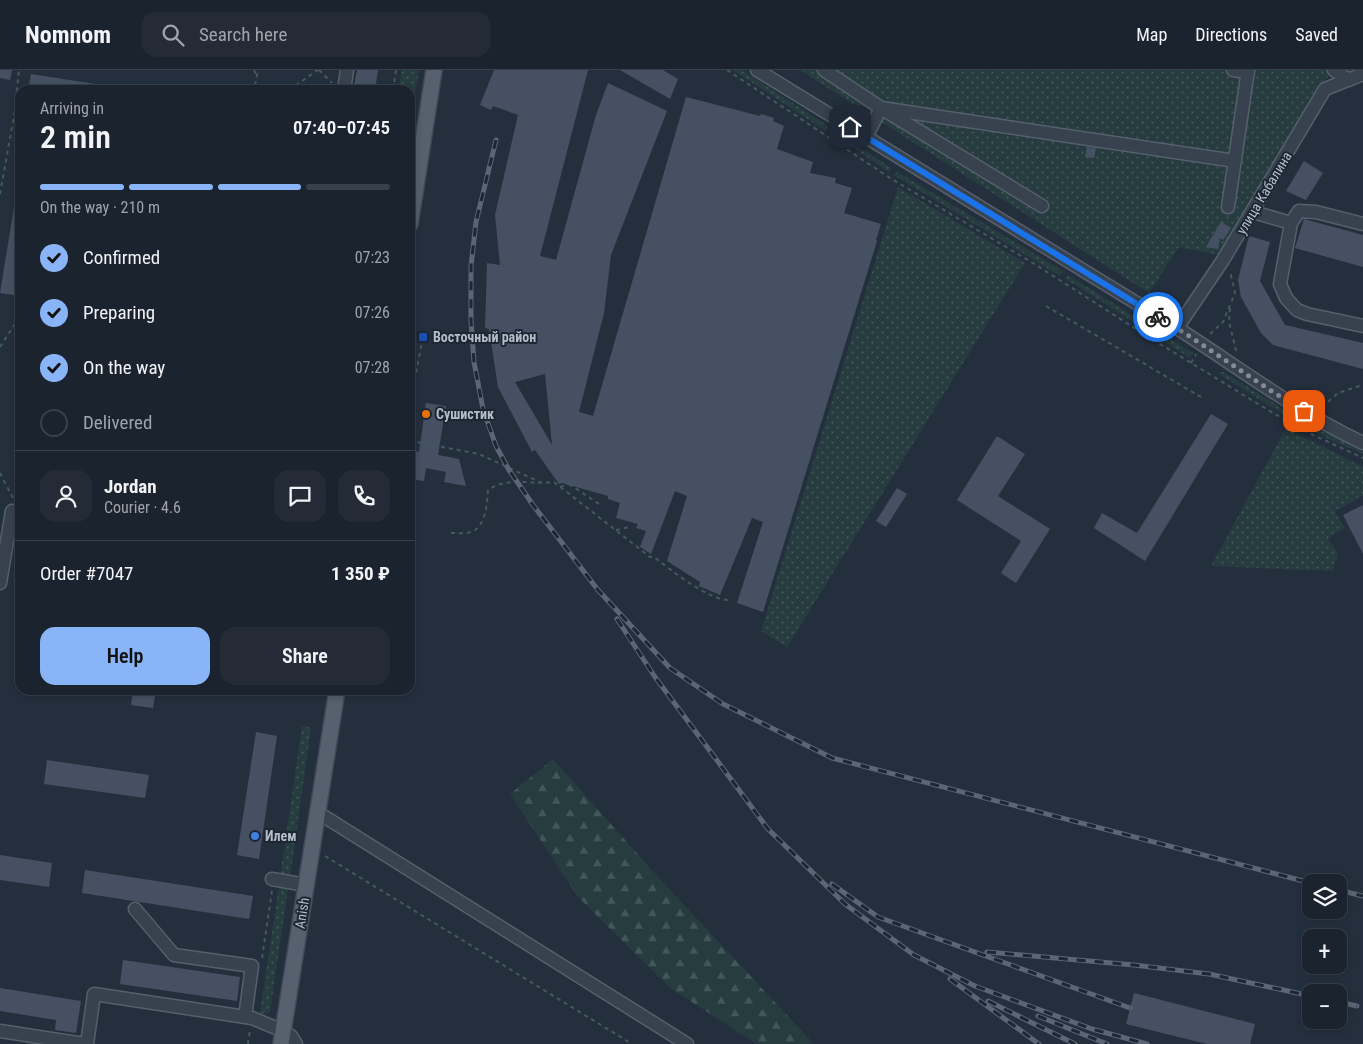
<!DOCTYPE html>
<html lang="en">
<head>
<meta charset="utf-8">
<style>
	body { margin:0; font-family:"Roboto Condensed",sans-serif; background:#242b36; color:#f1f3f6; height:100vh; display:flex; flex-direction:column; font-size:19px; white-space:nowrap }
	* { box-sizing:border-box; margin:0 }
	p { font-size:16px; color:#a0a4aa }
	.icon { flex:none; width:28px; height:28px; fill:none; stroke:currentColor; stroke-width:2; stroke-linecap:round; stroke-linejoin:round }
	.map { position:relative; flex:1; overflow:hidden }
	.details { position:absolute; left:15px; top:15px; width:400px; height:610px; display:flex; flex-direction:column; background:#1b232e; border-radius:15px; box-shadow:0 2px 8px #0003,0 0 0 1px #39404a }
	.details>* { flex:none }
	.tools { position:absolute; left:1302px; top:804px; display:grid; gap:10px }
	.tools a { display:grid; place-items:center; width:45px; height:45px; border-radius:10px; background:#1b232e; box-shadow:0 2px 8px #0003,0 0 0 1px #39404a; font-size:25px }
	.pin { position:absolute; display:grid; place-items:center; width:42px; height:42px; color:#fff; margin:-21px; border-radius:10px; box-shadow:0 2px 8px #0006 }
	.courier { position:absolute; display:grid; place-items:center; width:50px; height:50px; margin:-25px; border:4px solid #1a73e8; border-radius:50%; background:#fff; color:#222; box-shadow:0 1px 6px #0007 }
	.headline em { font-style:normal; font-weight:600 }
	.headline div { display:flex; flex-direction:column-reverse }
	.headline { display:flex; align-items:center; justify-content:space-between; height:85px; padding:0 25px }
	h1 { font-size:32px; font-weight:600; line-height:38px }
	.bar { display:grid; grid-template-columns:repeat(4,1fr); gap:8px 5px; align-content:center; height:60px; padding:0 25px }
	.bar i { height:6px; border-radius:4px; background:#39404a }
	.bar .on { background:#8ab4f8 }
	.bar p { grid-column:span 4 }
	.line { display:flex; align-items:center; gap:12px; padding:0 25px; border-top:1px solid #39404a }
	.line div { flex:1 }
	.round { display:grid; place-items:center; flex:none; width:52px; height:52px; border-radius:15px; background:#242b36 }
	ol { padding:0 25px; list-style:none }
	li { display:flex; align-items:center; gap:15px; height:55px }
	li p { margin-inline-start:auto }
	li .icon { padding:5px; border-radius:50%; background:#8ab4f8; color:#111; stroke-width:4 }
	li:last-child { color:#a0a4aa }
	li i { width:28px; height:28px; border:2px solid #39404a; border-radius:50% }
	.button { display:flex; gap:10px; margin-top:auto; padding:10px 25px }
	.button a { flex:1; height:58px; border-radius:15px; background:#8ab4f8; color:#111; font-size:20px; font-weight:600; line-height:58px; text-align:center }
	.button a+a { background:#242b36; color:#f1f3f6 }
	header { display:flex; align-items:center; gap:30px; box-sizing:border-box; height:70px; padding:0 25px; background:#1b232e; border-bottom:1px solid #39404a }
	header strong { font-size:24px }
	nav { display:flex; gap:28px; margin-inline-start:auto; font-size:18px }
	.search { width:350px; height:45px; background:#242b36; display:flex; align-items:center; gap:12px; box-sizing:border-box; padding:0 18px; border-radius:15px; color:#a0a4aa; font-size:19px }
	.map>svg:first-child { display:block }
	.grass { fill:url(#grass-dots) }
	.forest { fill:url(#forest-firs) }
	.building { fill:#455162; fill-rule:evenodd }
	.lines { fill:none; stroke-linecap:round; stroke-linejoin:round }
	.minor-casing { stroke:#565f6c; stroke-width:15 }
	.major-casing { stroke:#414a57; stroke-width:18 }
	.path { stroke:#44595c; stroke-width:2; stroke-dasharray:4 4; stroke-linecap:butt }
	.minor { stroke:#38414e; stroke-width:12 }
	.major { stroke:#56606e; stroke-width:15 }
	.rail-casing { stroke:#5a6575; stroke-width:5 }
	.rail { stroke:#1d2633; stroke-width:3; stroke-dasharray:9; stroke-linecap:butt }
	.done { stroke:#828b98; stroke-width:5; stroke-dasharray:0 9 }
	.route { stroke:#1a73e8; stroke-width:6 }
	.transit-dot { fill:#1a4fb4; stroke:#1d2633; stroke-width:2 }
	.food-dot { fill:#e8710a; stroke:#1d2633; stroke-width:2 }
	.shop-dot { fill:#3f7fe0; stroke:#1d2633; stroke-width:2 }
	.labels { text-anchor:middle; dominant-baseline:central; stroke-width:4; stroke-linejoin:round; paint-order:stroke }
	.street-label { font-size:14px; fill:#b4bcc9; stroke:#1d2633 }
	.poi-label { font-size:14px; font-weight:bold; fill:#b4bcc9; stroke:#1d2633; text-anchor:start }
</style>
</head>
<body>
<header>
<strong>Nomnom</strong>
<div class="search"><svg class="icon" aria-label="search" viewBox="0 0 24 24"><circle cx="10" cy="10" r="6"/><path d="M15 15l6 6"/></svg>Search here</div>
<nav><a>Map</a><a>Directions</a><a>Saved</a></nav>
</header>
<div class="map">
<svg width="1363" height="974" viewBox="0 0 1363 974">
	<defs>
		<pattern id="grass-dots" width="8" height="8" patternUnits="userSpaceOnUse" patternTransform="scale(1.25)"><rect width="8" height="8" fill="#263c3f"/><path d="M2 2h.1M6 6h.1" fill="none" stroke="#435659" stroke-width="1.8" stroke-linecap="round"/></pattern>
		<pattern id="forest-firs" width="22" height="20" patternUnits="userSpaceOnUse" patternTransform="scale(1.25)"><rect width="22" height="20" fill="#263c3f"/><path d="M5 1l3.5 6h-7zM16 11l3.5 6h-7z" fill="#435659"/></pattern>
	</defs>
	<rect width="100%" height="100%" fill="#242f3e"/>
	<!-- grass -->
	<path class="grass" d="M402,0H419L410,52V20H398Z
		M733,0H742L828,56L826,61Z
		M800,0H1335L1321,14L1218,185L1179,177L1149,223Z
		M834,60L891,98L889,102L833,64Z
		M896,101L1063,201L1060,206L894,105Z
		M898,117L1025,193L787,577L761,561Z
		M1068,205L1193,283L1190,288L1066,209Z
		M1221,302H1224L1309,355L1307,359L1219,304Z
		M1286,358L1363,397V425L1335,442L1345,458L1328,468L1338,483L1333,501L1211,496Z
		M1316,358L1362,380L1363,384L1313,362Z
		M302,656L311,658L290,807L280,808Z
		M279,816L288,818L270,942L266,944L260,943Z"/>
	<!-- forest -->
	<path class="forest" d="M553,689L659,808L814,974H757L670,918L578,827L510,724Z"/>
	<!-- building -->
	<path class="building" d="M0,0H12L10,10L0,8Z
		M357,0H378L375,20H353Z
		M494,0H588L540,186L556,190L596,45L608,13L667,41L611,185L604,243L579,342L593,346L686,27L760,46L761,44L774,48L773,51L784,56L777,79L813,92L810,103L836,108L835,113L852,118L844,143L881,154L876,170L877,171L763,542L737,533L763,452L752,448L720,525L699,516L700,512L667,491L687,426L675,421L651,484L640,477L646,461L636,458L638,454L616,448L620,433L608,429V426L562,413L559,414L535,380L532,382L498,317L489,259L485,258L487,193L500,195L495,145L518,45L493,36L491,40L480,35ZM545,304L552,375L515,312Z
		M620,0H663L678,9L670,29Z
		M31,4L102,15L101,20H28Z
		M1087,77L1096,78L1094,88L1085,87Z
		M1304,91L1323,103L1306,130L1286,121Z
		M15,131H20V226L0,223Z
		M1304,149L1363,165V197L1295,178Z
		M1222,150L1223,153L1231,158L1223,170L1220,168L1218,179L1206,177Z
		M1249,166L1270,172L1260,211L1285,255L1363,273V299L1273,275L1261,263L1241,227L1238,210Z
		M426,333L446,336L438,385L459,389L466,416L444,412L446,402L426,398L424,411L411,409L415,381L419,382Z
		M1211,344L1228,354L1145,491L1094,458L1102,443L1137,463Z
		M997,366L1025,384L998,426L1050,459L1016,513L1001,503L1021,471L957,430Z
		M897,418L907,424L886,457L876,451Z
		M1363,435V484L1343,445Z
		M133,620H156L153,638L131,635Z
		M256,662L277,666L259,789L237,785Z
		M47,690L149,705L145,728L44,714Z
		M0,785L52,793L49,817L0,810Z
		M85,800L253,826L249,849L82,823Z
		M123,890L240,907L237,931L120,914Z
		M0,918L81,931L76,963L55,960L56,950L0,941Z
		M1134,923L1255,954L1250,974H1207L1126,954Z"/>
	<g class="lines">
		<defs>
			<path id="minor" d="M757,0L1177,258C1238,297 1297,342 1363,373
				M824,0L881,38L1042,136
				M1233,0L1248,2
				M1334,0L1349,10
				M344,20L347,0
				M866,67L881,38L1235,91
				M1228,137L1248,0
				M1253,141L1260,144L1291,153L1299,141L1316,142L1363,154
				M1291,153L1280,214L1286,228L1297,240L1307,244L1363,256
				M1177,258L1223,190L1325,19L1363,4
				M0,513L12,441
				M317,742L687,974
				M272,809L306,815
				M135,839L174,885L252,896L245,947
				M0,961L84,974
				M87,974L94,924L252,948L283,961L291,966L296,974"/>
			<path id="major" d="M410,154L434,0
				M281,974L337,620"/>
		</defs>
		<!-- minor casing -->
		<use href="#minor" class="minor-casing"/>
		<!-- major casing -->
		<use href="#major" class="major-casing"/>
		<!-- path -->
		<path class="path" d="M254,0L257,7
			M319,0L332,13
			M727,0L890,108L1033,193L1147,266L1268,340L1309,363L1363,388
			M255,15L258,0
			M289,20L318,0
			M393,20L396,0
			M0,124L14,46L19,0
			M1046,236L1201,327
			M1230,238L1229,252L1237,284
			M1210,264L1223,252L1235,223L1230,201
			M0,277L20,246
			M1191,293L1196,284
			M410,334L423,267
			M1322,337L1338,323L1363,315
			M410,370L411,371L479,384L542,413L554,412L650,487H654C671,500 708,530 729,530
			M0,403L14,430
			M569,414L599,434
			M560,417L569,414L572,408
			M616,460L630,457
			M451,463C458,463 465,464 471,462C486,457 487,433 488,420C504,409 522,412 540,413
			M325,786L632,974
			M262,888L272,821
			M248,974L250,959"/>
		<!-- minor -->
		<use href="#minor" class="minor"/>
		<!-- major -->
		<use href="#major" class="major"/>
		<defs>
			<path id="rail" d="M496,70L476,152L471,196V251L474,292L483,339L496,376L509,400L533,435L598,520L670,598L723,634L832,688L1311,813
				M617,549L655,607L768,759L845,834L914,885L975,916L1092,959L1147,974
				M832,814L878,847L1130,938
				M1339,820L1363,826
				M987,882L1134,895L1209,904L1311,926
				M950,909L1039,974
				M988,931L1075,974
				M1339,932L1357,936
				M1038,946L1107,974"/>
		</defs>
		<!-- rail casing -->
		<use href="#rail" class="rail-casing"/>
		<!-- rail -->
		<use href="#rail" class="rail"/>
	</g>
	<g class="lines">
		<!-- done -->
		<path class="done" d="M1158,247C1208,276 1254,312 1304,341"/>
		<!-- route -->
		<path class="route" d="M850,57L1158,247"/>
	</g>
	<!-- markers -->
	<rect class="transit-dot" x="418" y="262" width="10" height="10" rx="2.5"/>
	<circle class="food-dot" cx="426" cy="344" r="5"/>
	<circle class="shop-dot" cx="255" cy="766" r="5"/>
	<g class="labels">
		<!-- street labels -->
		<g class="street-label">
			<text transform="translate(1264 123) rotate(-59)">улица Кабалина</text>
			<text transform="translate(302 843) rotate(-81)">Anish</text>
		</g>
		<!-- poi labels -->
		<g class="poi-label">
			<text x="433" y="267">Восточный район</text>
			<text x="436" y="344">Сушистик</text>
			<text x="265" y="766">Илем</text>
		</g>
	</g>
</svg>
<div class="tools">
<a><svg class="icon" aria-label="layers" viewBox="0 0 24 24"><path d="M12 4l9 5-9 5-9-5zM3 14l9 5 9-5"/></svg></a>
<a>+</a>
<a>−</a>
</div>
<div class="pin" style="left:1304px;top:341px;background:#ea580c"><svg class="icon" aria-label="bag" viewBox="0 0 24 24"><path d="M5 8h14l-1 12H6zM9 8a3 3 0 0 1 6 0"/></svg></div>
<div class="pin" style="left:850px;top:57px;background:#1f2937"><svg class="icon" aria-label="home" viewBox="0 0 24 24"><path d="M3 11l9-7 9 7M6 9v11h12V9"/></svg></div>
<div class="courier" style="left:1158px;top:247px"><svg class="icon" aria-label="bike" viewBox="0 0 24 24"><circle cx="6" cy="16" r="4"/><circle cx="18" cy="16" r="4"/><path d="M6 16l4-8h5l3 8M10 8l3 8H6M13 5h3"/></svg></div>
<section class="details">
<div class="headline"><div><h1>2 min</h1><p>Arriving in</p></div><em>07:40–07:45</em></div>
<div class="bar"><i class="on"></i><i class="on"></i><i class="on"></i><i></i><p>On the way · 210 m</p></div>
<ol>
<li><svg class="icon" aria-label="check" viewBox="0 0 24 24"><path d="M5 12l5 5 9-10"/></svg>Confirmed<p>07:23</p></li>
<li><svg class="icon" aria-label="check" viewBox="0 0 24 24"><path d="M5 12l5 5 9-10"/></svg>Preparing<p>07:26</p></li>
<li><svg class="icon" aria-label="check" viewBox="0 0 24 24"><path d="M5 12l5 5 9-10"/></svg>On the way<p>07:28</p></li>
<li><i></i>Delivered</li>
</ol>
<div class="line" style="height:90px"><a class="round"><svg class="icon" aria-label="person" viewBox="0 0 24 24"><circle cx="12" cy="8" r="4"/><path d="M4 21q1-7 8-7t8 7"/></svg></a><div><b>Jordan</b><p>Courier · 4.6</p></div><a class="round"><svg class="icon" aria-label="chat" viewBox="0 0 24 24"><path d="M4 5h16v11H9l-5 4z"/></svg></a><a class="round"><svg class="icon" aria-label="phone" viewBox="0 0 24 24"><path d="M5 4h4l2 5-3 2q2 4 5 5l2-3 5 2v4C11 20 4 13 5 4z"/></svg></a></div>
<div class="line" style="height:65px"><div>Order #7047</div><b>1 350 ₽</b></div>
<div class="button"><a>Help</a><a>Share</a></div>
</section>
</div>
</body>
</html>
